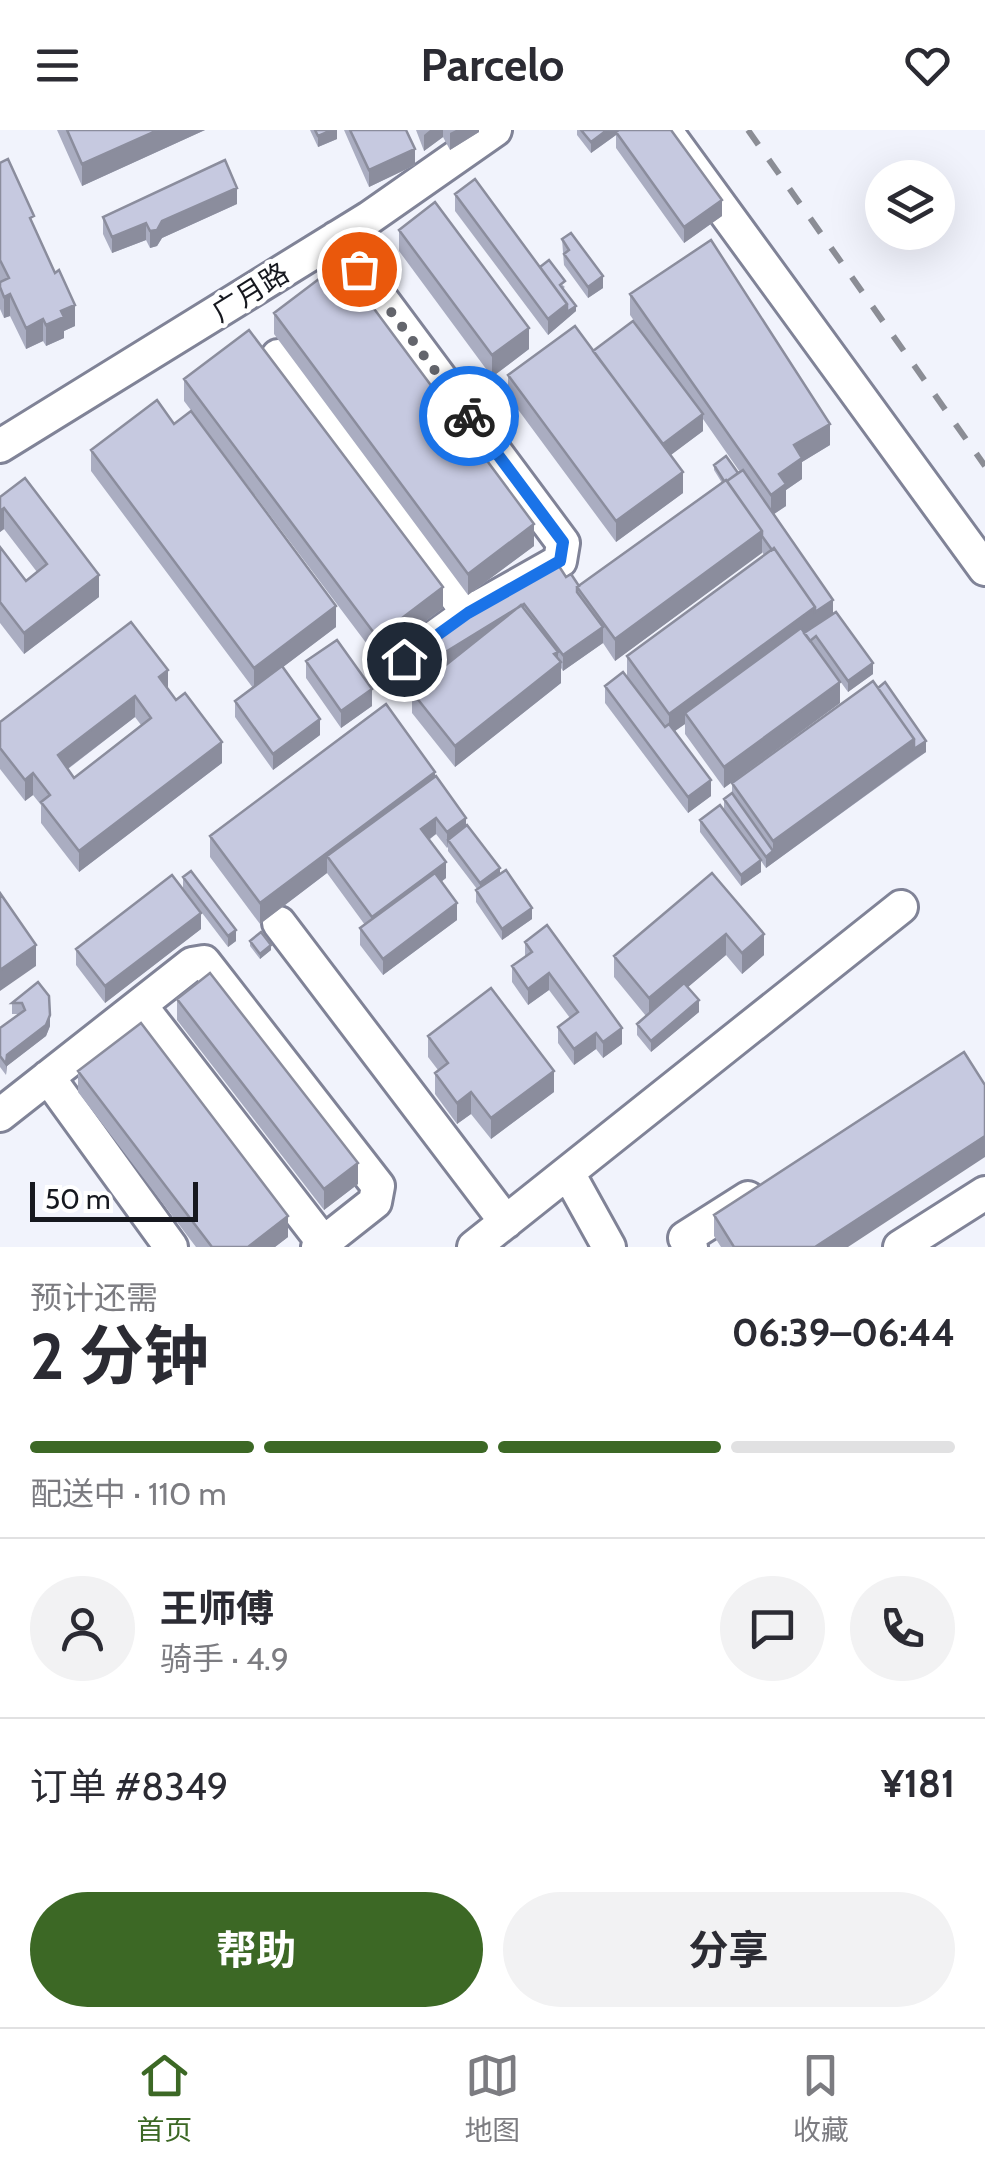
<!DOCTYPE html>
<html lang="zh">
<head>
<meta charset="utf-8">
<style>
	body { margin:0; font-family:Cabin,"Noto Sans SC",sans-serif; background:#f2f2f3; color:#2b2b33; height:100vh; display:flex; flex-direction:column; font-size:38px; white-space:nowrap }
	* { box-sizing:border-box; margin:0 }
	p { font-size:32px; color:#7c7c81 }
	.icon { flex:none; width:55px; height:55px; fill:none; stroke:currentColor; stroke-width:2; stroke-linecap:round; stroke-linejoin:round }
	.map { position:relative; height:1117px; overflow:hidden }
	.details { display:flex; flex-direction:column; background:#fff; flex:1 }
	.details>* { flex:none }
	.fabs { position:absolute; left:865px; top:30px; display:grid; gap:20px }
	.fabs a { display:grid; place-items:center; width:90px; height:90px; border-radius:50%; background:#fff; box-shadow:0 10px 40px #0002; font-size:50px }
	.scale { position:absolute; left:30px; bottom:25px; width:168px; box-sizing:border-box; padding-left:10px; border:5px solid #16181f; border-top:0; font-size:28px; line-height:35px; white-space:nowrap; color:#16181f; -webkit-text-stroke:8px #fff; paint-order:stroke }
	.pin { position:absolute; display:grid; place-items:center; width:85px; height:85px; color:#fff; margin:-42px; border:5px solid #fff; border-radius:50%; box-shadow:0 2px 10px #0007 }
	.courier { position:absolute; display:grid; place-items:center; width:100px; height:100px; margin:-50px; border:8px solid #1a73e8; border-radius:50%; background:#fff; color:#222; box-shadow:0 2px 12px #0007 }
	.overview em { font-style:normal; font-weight:700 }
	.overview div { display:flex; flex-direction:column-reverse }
	.overview { display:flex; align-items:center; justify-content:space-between; height:170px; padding:0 30px }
	h1 { font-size:65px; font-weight:700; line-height:75px }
	.bar { display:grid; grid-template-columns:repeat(4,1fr); gap:15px 10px; align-content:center; height:120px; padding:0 30px }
	.bar i { height:12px; border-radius:8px; background:#e1e1e2 }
	.bar .on { background:#3c6825 }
	.bar p { grid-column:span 4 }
	.line { display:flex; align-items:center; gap:25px; padding:0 30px; border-top:2px solid #e1e1e2 }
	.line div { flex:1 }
	.round { display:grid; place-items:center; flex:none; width:105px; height:105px; border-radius:52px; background:#f2f2f3 }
	.cta { display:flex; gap:20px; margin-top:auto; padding:20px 30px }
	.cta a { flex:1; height:115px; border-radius:60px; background:#3c6825; color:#fff; font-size:40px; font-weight:700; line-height:115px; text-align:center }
	.cta a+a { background:#f2f2f3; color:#2b2b33 }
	header { display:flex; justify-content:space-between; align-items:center; height:130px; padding:0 30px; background:#fff; font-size:45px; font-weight:700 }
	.dock { display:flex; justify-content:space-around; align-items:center; height:140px; border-top:2px solid #e1e1e2; background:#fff; font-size:28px; color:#7c7c81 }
	.dock a { display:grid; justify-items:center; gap:5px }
	.dock .on { color:#3c6825 }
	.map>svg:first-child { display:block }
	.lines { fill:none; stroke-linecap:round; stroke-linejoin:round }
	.minor-casing { stroke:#808397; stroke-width:38 }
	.minor { stroke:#fff; stroke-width:32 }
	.rail { stroke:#8b8d95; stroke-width:6; stroke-dasharray:18 18; stroke-linecap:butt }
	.wall { fill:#aaadc1; fill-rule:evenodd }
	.shaded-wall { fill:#8b8d9d }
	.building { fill:#c6c9e0; stroke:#8b8d9d; stroke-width:2.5; fill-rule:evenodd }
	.done { stroke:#63656c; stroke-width:10; stroke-dasharray:0 18 }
	.route { stroke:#1a73e8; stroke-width:12 }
	.labels { text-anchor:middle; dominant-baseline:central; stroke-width:9; stroke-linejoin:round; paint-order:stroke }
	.street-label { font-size:28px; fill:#16181f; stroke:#fff }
</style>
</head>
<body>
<header><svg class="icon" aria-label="menu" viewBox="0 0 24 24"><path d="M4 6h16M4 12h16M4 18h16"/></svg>Parcelo<svg class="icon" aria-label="heart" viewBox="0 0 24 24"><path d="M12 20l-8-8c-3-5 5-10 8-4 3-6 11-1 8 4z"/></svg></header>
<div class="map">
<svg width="985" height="1117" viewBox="0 0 985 1117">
	<rect width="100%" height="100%" fill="#f1f3fc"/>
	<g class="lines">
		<defs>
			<path id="minor" d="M665,0L985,439
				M336,108L563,413L560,431L468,483L422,516
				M278,226L468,483
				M0,316L369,88L495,0
				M279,793L506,1092
				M140,875L323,1112
				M48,947L171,1117
				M0,985L192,834L204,832L378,1056L375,1072L318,1117
				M568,1043L609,1117
				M474,1117L901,777
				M691,1117L685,1108L748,1068
				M900,1117L985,1063"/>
		</defs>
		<!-- minor casing -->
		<use href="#minor" class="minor-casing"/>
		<!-- minor -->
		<use href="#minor" class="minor"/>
		<!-- rail -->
		<path class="rail" d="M748,0L985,336"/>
	</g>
	<!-- wall -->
	<path class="wall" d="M57,0H205L82,56Z
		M310,0H337V9L318,17Z
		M344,0H406L415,35L369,57Z
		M416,0H479V2L450,20L443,7L424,21Z
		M577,0H671L722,86L684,113L616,18V5L591,23L577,5Z
		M0,33L34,98L75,196L64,201V208L46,216L43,211L26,219L10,186L4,188L0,179Z
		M455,64L565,157L562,159L576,181L548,205L455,81Z
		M237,74L162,108L157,116L150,118L146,110L112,123L103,104V87Z
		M399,100L529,219L492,247L399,121Z
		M562,109L603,158L588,168L564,135Z
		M630,164L830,315L802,332V349L786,360V376L774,384L833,484L873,544L848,562L816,518L840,573L724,658L685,604V594L675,601L711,666L688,683L605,573V556L627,546V526L764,425L762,422L615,531L603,513L563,541L561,538V553L455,637L412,583V562L428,549L395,569L376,537V526L184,271V249L443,478L395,514L402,525L566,447L579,456L722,353L714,340V335L738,343L740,342L703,289V301L670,325L683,363L616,412L508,266V245L593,221L647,209L630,185Z
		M274,183L534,416L468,465L274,204Z
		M174,294L336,497L283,537L320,605L273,640L235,587V571L253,558L91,341V320Z
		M0,367L99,467L24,524L0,493V417L26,451L37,442L4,399L0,402Z
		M306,531L372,576L341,598L306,548Z
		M873,551L926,622L766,738L761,731V742L741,756L700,702V690L724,680V669L732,663V653Z
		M168,559L222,633L79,742L41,693V675L33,665L25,671L0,639V592ZM135,587L141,595L74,648L68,639Z
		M435,646L466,696L532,789L502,810L476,772V760L477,759L448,721V717L447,718L436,704L429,710L446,748L441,752L457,790L383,845L360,815V798L365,795L327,743L260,794L210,727V706Z
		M712,743L764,825L742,844L726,825L688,857L699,882L651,922L637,905V894L646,886L614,847V826Z
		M183,747L236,811L228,817L183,758Z
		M201,799L105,873L76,835V819Z
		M250,811L271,820L260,829L250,816Z
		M525,812L622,914L603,928L596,919L574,935L558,913V897L570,888L549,860L528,875L512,852V836L525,827Z
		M38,852L50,896L46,906L7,936L6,945L0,937V898L19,884H12V873Z
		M177,869L358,1054L324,1080L177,890Z
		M428,906L554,962L491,1009L471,984L457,994L435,964V943L438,940L428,927Z
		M78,941L288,1107L275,1117H196L78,962Z
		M714,1085L848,1117H721L714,1106Z"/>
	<!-- shaded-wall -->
	<path class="shaded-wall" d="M158,0H205L82,56V34Z
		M332,0H337V9L318,17V6Z
		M430,0H443V7L424,21V5Z
		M456,0H479V2L450,20V3Z
		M607,0H623L591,23V12Z
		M415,19V35L369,57V40Z
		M237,58V74L162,108L157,116L150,118V101L162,91Z
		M722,70V86L684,113V97Z
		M146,93V110L112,123V107Z
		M603,146V158L588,168V157Z
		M10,164V186L4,188V167Z
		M567,174L576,176V181L548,205V189Z
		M75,175V196L64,201V208L46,216V195L61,181Z
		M43,189V211L26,219V198Z
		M529,198V219L492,247V225Z
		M703,284V301L663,331V314Z
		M830,294V315L802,332V349L786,360V376L771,386V365L779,344L794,315Z
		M683,342V363L616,412V391Z
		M4,378V399L0,402V381Z
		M534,394V416L468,465V444Z
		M762,401V423L615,531V509Z
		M99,445V467L24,524V503Z
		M443,457V478L379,526L377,523V507Z
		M833,470V486L685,583V594L669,605V584L815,477Z
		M524,474V490L395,569V553Z
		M336,476V497L254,559V538Z
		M603,497V513L563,541V525Z
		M558,522V534L561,532V553L455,637V616Z
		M873,533V544L848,562V551Z
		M168,540V562L159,547Z
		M840,552V573L724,658V637Z
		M372,559V576L341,598V581Z
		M135,566V587L58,646V625Z
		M320,589V605L273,640V624Z
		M914,609V630L766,738V727L773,721V711Z
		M926,611V622L914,630V619Z
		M222,612V633L79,742V721Z
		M435,642V663L327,726V743L260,794V773Z
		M33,643V665L25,671V650Z
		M711,650V666L688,683V667Z
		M436,688V704L421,715V699Z
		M466,688V704L448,710L447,718V702Z
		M761,730V742L741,756V745Z
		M446,732V748L372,803V787Z
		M500,738V749L480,764V753Z
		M457,773V790L383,845V829Z
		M532,778V789L502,810V799Z
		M201,783V799L105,873V856Z
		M236,800V811L228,817V806Z
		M726,804V825L649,890V868Z
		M764,804V825L742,844V823Z
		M36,815V836L0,861V840Z
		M271,815V820L260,829V824Z
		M549,843V860L528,875V859Z
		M699,870V882L651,922V911Z
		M50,885V896L46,906L7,936L6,945L7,925Z
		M622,898V914L603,928V912Z
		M596,903V919L574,935V919Z
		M554,941V962L491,1009V988Z
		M471,962V984L457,994V973Z
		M985,1006V1027L848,1117H815Z
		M358,1033V1054L324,1080V1059Z
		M288,1086V1107L275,1117H248Z"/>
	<!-- building -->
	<path class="building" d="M67,0H158L82,34Z
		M315,0H332L318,6Z
		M350,0H406L415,19L369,40Z
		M581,0H607L591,12Z
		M619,0H671L722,70L684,97L616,2Z
		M8,29L34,86L30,88L55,143L59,140L75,175L61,181L64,187L46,195L43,189L26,198L10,164L4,167L0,157V152L9,148L0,130V33Z
		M225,30L237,58L162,91L157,100L150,101L146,93L112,107L103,87Z
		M475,49L567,174L548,189L455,64Z
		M435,72L529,198L492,225L399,100Z
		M571,103L603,146L588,157L564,124L569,120L562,109Z
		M711,110L830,294L794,315L802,328L779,344L786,354L771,365L630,164Z
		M549,130L565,151L560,155L576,176L567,182V174L540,137Z
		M340,133L534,394L468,444L274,183Z
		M633,191L703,284L663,314L593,221Z
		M575,196L683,342L616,391L508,245Z
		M249,200L443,457L377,507L184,249Z
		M157,270L174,294L191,281L336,476L254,538L91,320Z
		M726,326L738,343L727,351L726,350L724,351L714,335Z
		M743,340L833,470L815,482V477L774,418L772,420L762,406V401L727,351Z
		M25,348L99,445L24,503L0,472V417L26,451L47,434L4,378L0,381V367Z
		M726,350L762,401L615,509L577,457Z
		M774,418L815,477L669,584L627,526Z
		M555,430L566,447L571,444L579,456L577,457V462L603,497L563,525L524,474L395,553L376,520L393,510L402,525Z
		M521,475L558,522L554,524L561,532L455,616L412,562Z
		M836,482L873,533L848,551L816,506L810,511L804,503Z
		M131,492L168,540L159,547L176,570L185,563L222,612L79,721L41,672L50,665L33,643L25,650L0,618V592ZM135,566L151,588L74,648L58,625Z
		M801,498L840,552L724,637L685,583Z
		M337,510L372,559L341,581L306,531Z
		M282,536L320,589L273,624L235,571Z
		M623,542L665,597L669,594L711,650L688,667L605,556Z
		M873,551L914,609L773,711L732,653Z
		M885,552L926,611L914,619V609L878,558Z
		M386,574L435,642L260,773L210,706Z
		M436,646L466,688L447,702L436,688L421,699L446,732L372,787L327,726Z
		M732,663L773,721L766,727L724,669Z
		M720,675L761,730L741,745L700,690Z
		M467,695L500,738L480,753L448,710Z
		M506,740L532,778L502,799L476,760Z
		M191,741L236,800L228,806L183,747Z
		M435,743L457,773L383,829L360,798Z
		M712,743L764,804L742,823L726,804L649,868L614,826Z
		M172,745L201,783L105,856L76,819Z
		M0,763L36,815L0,840Z
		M547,795L622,898L603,912L596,903L574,919L558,897L578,882L549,843L528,859L512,836L532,822L525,812Z
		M261,802L271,815L260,824L250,811Z
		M210,843L358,1033L324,1059L177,869Z
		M38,852L49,866L50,885L46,895L7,925L6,934L0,926V898L25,880L22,873H12Z
		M684,853L699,870L651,911L637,894Z
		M491,858L554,941L491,988L471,962L457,973L435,943L448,933L428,906Z
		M141,893L288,1086L248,1117H212L78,941Z
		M964,922L985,955V1006L815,1117H734L714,1085Z"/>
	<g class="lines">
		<!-- done -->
		<path class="done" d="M359,139L469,286"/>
		<!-- route -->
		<path class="route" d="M404,529L468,483L560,431L563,412L469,286"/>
	</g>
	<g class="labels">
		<!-- street labels -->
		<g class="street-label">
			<text transform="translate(250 162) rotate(-32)">广月路</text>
		</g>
	</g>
</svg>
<div class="fabs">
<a><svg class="icon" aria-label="layers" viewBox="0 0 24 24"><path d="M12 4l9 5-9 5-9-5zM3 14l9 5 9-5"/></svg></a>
</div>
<div class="scale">50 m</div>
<div class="pin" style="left:359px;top:139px;background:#ea580c"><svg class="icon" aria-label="bag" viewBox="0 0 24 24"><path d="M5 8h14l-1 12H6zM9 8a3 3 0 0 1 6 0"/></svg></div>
<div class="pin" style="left:404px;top:529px;background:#1f2937"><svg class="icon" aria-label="home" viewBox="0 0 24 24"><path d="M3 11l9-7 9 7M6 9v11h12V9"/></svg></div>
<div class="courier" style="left:469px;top:286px"><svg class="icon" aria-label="bike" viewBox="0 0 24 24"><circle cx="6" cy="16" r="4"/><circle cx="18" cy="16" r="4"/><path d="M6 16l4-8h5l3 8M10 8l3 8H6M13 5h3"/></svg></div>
</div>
<section class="details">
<div class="overview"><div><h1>2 分钟</h1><p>预计还需</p></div><em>06:39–06:44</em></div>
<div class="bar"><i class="on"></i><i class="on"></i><i class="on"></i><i></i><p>配送中 · 110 m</p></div>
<div class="line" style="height:180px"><a class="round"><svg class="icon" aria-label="person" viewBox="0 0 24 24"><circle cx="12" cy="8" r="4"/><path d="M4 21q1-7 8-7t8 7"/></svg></a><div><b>王师傅</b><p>骑手 · 4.9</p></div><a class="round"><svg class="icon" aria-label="chat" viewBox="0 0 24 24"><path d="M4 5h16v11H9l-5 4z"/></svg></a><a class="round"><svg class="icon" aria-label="phone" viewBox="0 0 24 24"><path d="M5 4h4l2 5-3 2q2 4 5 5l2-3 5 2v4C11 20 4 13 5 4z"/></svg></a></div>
<div class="line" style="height:130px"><div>订单 #8349</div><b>¥181</b></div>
<div class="cta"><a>帮助</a><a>分享</a></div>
</section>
<nav class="dock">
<a class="on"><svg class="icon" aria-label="home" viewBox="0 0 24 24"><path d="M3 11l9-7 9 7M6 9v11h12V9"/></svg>首页</a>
<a><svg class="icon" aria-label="map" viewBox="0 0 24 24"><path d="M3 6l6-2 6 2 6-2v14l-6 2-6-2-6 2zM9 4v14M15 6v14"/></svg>地图</a>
<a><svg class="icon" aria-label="saved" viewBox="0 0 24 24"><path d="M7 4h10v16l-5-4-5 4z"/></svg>收藏</a>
</nav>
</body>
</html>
